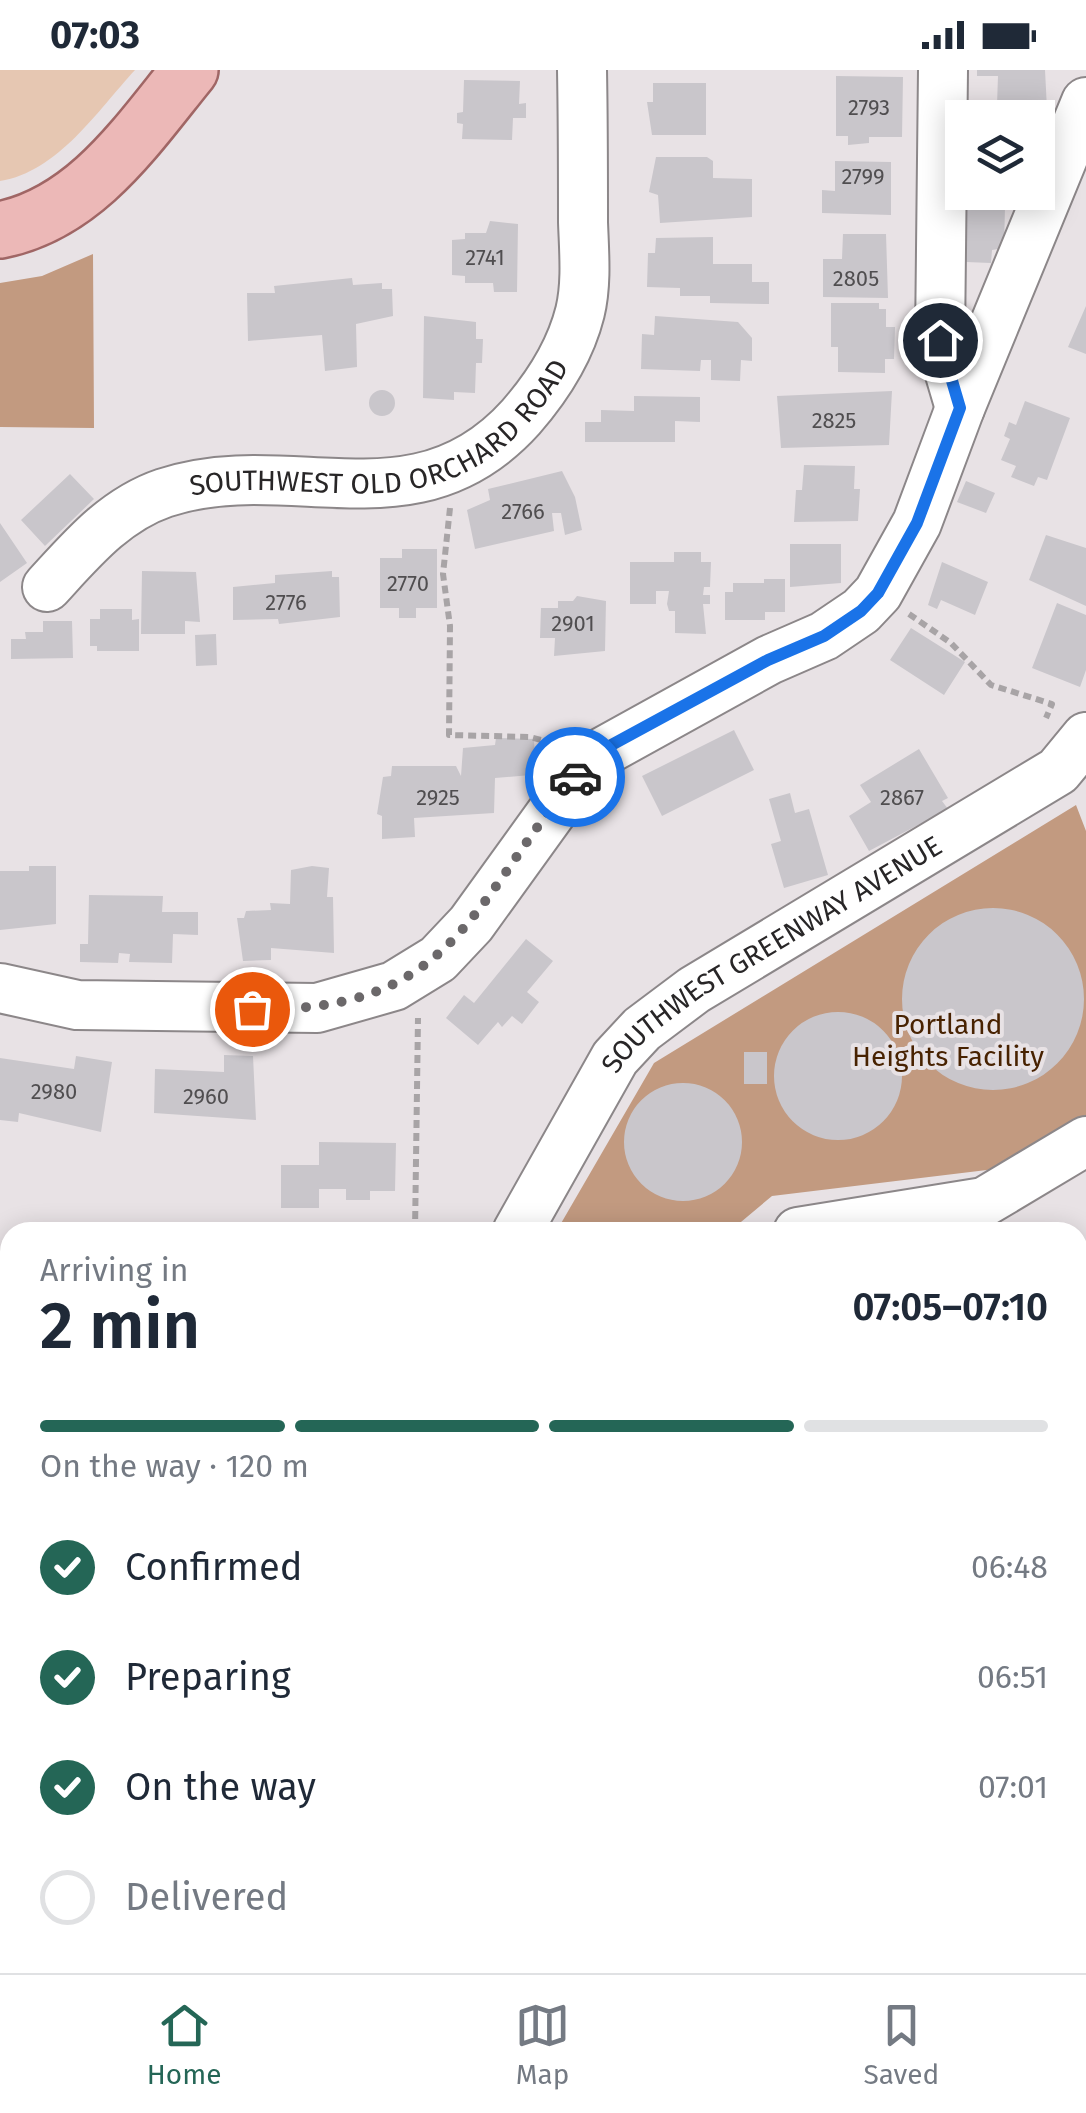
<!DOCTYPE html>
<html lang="en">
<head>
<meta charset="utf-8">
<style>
	body { margin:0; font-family:"Fira Sans",sans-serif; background:#f2f2f3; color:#1f2937; height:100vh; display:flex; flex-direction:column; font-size:38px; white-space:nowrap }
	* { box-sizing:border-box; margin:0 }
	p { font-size:32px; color:#747a83 }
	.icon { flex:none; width:55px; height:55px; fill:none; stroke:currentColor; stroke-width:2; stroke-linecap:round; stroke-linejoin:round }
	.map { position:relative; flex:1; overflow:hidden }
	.panel { position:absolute; left:0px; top:1152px; width:1088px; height:752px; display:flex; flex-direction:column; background:#fff; border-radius:30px 30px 0 0; box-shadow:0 5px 25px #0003 }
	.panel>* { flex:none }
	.buttons { position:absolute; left:945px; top:30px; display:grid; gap:20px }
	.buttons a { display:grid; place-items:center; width:110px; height:110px; border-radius:0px; background:#fff; box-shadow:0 5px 25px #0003; font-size:50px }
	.pin { position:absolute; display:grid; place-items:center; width:85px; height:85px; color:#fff; margin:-42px; border:5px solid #fff; border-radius:50%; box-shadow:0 2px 10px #0007 }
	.courier { position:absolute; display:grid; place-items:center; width:100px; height:100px; margin:-50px; border:8px solid #1a73e8; border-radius:50%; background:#fff; color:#222; box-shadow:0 2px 12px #0007 }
	.summary em { font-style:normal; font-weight:600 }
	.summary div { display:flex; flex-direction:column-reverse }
	.summary { display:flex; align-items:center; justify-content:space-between; height:170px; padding:0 40px }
	h1 { font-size:65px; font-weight:600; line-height:75px }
	.bar { display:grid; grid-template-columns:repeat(4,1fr); gap:15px 10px; align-content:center; height:120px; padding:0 40px }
	.bar i { height:12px; border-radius:8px; background:#e0e1e3 }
	.bar .active { background:#246656 }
	.bar p { grid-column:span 4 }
	ol { padding:0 40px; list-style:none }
	li { display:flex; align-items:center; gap:30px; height:110px }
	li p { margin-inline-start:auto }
	li .icon { padding:10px; border-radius:50%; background:#246656; color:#fff; stroke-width:4 }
	li:last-child { color:#747a83 }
	li i { width:55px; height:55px; border:5px solid #e0e1e3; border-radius:50% }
	.status { display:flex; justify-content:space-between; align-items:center; height:70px; padding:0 50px; background:#fff; direction:ltr }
	.status svg { height:28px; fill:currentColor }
	.tab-bar { display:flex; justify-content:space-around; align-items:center; height:140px; border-top:2px solid #e0e1e3; background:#fff; font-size:28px; color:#747a83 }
	.tab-bar a { display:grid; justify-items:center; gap:5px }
	.tab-bar .active { color:#246656 }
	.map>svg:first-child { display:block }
	.green { fill:#e6c7b2 }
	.forest { fill:#c29a80 }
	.building { fill:#c9c6cb }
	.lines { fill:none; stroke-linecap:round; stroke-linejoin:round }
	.minor-casing { stroke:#8c8789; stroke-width:52 }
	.major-casing { stroke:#a06665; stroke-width:60 }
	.path { stroke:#a8a4a6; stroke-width:6; stroke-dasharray:8 5; stroke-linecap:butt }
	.minor { stroke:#fff; stroke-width:48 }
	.major { stroke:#ecb8b7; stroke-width:55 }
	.done { stroke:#6b686a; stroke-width:10; stroke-dasharray:0 18 }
	.route { stroke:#1a73e8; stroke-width:12 }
	.labels { text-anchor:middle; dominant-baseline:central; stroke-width:8; stroke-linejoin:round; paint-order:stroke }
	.number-label { font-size:22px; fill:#504e50 }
	.street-label { font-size:28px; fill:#282627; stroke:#e8e2e5 }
	.park-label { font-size:28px; fill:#482201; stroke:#e8e2e5 }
</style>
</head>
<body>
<div class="status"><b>07:03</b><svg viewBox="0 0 49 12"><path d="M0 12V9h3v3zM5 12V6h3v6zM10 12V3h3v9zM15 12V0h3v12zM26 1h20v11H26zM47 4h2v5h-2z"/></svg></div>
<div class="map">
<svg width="1086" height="1903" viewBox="0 0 1086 1903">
	<rect width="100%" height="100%" fill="#e8e2e5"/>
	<!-- green -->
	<path class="green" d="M0,0H135C98,40 58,102 0,111Z
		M0,1401L10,1403V1895H489L498,1903H0Z"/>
	<!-- forest -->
	<path class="forest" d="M93,184L94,358L0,357V213L42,206Z
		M1076,735L1086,761V1045L995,1099L772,1126L729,1162H556L654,993Z
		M1078,1319H1086V1690L1078,1684Z
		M630,1895H931L943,1903H641Z"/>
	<!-- building -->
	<path class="building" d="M977,0H1045L1047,39L997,35L998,6H977Z
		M836,6L903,7L902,67H869V73L848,75V66H836Z
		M464,10L520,11L519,34L526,33V48H513L512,70L462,69L463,54L457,53V43L463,42Z
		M653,13H706V65H652L647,32H653Z
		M656,87H707L713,91V108L752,109V147L660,153L658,125L649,122Z
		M835,91L891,92V145L822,143V120L835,121Z
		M966,136L1005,137L1004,178L992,180L991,193L966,192Z
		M490,151L518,154L517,222H494L493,213H465V206L452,205V170L465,169V163H486Z
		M843,164H886L888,228L823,227V189H842Z
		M713,167V194H752V212H769V234L710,233V226H680V218L647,217L648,183H655L656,168Z
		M352,208L353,215L382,213V219H392L393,246L356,254L357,297L325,301L322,265L248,271L247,223H275L274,216Z
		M831,233H879V239H886V257H895L894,289H885V303L838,302V277H831Z
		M1086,236V284L1068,277Z
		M424,246L476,252V269H483L482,293H476L475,323L454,322V330L423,328Z
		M655,246L738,252L752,268V291L741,290L740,311L711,310V290H701L700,301L641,299L642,264L654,265Z
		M369 333a13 13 0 1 1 26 0a13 13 0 1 1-26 0Z
		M892,321L889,375L781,378L777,326Z
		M634,326L700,327V352L675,351V372H585V352H601V340L634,341Z
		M1025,331L1070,348L1047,410L1038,407L1034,416L1011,407L1016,396L1001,390L1010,369L1004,366L1009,352L1016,355Z
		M804,395L855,396L854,419H860L858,451L794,452L796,420H802Z
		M562,401L575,427L582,460L565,465L561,443H552L554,461L475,479L467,440L490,430L488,419Z
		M70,404L94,429L45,476L21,450Z
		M966,411L995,423L986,443L957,432Z
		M0,453L27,493L0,512Z
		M1046,465L1086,478V536L1029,510Z
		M790,474H841V513L790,517Z
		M402,479H437V538H416V548H399V538H380V488H402Z
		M674,482H701V492H711L710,517H704L703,525H710V534H703L706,564L675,563V541H669L667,534L669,521H656V534H630V492H674Z
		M942,492L988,512L975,545L941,530L937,539L928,535Z
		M142,501L196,502L200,552L185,551V564H141Z
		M332,501V507H339L340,547L279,554L278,549L233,550V517L275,513V505Z
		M764,509H785V542H765V550H725V522H733V513H764Z
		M577,526L606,531L605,581L554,586L555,568H540L541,538H558V531H573Z
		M1057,533L1086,545V600L1080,617L1032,598Z
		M100,539H132V550L139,549V581H97V576H90V549H100Z
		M43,551H72L73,588L11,589V569H26L25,562H43Z
		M911,558L965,592L944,625L890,590Z
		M216,564L217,595L196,596L195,565Z
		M734,660L754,700L662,746L642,706Z
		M496,668L534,669L535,689L531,705L495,708L494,743L414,748L415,767L382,769V746L377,744L383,707L391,706L392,696H456L461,706L463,678L495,675Z
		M919,679L948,728L942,731L948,739L869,781L849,746L871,732L860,715Z
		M790,723L795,743L809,739L828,805L784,818L771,774L781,771L769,729Z
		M29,796H56V854L0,860V801H29Z
		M312,796L329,798L327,827H333L334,883L271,878V890L243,891L237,848H244L246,841L271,840L270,833L290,834L291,800Z
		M89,825L163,826L162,842H198V865L173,864L172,893L129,892L130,884L119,883L118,893L80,892V874H88Z
		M902 929a91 91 0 1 1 182 0a91 91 0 1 1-182 0Z
		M526,869L553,891L527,922L539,932L522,954L512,946L502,957L498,952L478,975L446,948L464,925L474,933Z
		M774 1006a64 64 0 1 1 128 0a64 64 0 1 1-128 0Z
		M744,982H767V1014H744Z
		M224,985L253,986L256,1050L154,1043L155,999L224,1002Z
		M76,986L112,992L101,1062L19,1043L18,1052L0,1050V988L74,999Z
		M624 1072a59 59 0 1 1 118 0a59 59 0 1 1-118 0Z
		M319,1072L396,1073L395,1121H370V1130H346V1119H319V1138H281V1095H319Z
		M1078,1765L1086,1769L1083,1849L1078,1846Z"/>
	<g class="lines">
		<defs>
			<g id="minor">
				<path d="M943,0L940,270L960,338"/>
				<path id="s1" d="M47,517C81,480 114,440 164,423C290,381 415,465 521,347C548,316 570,282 580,242C587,213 584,181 583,152C583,101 583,51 582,0"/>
				<path d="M0,918L77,935L317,938L394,916L438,889L471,854L590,689L769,590L824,566L861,541L878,523L917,453L960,338L1086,32"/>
				<path id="s2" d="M517,1162L615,988L642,959L694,920L1058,701L1086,667"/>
				<path d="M798,1162L984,1132L1086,1071"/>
				<path d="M0,1254H10"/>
				<path d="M0,1369L10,1371"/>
				<path d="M555,1895L562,1903"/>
				<path d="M998,1895L1009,1903"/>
			</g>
			<path id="major" d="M0,160C86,143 137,65 190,0"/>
		</defs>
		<!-- minor casing -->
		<use href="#minor" class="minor-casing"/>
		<!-- major casing -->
		<use href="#major" class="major-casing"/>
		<!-- path -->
		<path class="path" d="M450,438L443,504L450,556L449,665L530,667L552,673
			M909,544L951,573L991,615L1052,634L1046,648
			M415,1162L418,948"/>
		<!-- minor -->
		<use href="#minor" class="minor"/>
		<!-- major -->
		<use href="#major" class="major"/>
	</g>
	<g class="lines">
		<!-- done -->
		<path class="done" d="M252,939C452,943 468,840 575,707"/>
		<!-- route -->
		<path class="route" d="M575,707L604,679L768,590L824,566L861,541L878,523L917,453L960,338L940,270"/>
	</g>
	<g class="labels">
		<!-- number labels -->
		<g class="number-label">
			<text x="869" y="37">2793</text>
			<text x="863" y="106">2799</text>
			<text x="485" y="187">2741</text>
			<text x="856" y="208">2805</text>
			<text x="834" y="350">2825</text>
			<text x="523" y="441">2766</text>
			<text x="408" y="513">2770</text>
			<text x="286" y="532">2776</text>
			<text x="573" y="553">2901</text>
			<text x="438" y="727">2925</text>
			<text x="902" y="727">2867</text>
			<text x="54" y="1021">2980</text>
			<text x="206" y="1026">2960</text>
		</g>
		<!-- street labels -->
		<g class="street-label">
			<text stroke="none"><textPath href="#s1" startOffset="388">SOUTHWEST OLD ORCHARD ROAD</textPath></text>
			<text stroke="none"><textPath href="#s2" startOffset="388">SOUTHWEST GREENWAY AVENUE</textPath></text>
		</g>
		<!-- park labels -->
		<g class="park-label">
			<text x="948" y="954">Portland<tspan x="948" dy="32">Heights Facility</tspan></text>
		</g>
	</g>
</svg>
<div class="buttons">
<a><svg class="icon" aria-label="layers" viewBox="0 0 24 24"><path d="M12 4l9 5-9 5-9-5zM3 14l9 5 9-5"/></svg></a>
</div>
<div class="pin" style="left:252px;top:939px;background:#ea580c"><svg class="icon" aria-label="bag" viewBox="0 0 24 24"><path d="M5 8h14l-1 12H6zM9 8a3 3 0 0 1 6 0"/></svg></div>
<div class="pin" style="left:940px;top:270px;background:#1f2937"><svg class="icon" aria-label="home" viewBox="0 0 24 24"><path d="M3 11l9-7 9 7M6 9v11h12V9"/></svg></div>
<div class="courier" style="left:575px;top:707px"><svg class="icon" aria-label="car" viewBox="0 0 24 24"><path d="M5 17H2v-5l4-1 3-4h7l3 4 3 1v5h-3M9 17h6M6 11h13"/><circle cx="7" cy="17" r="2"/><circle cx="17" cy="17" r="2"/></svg></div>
<section class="panel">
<div class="summary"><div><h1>2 min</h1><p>Arriving in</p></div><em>07:05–07:10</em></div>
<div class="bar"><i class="active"></i><i class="active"></i><i class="active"></i><i></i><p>On the way · 120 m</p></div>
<ol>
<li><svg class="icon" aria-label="check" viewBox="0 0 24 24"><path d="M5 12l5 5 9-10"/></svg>Confirmed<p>06:48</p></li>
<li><svg class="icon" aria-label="check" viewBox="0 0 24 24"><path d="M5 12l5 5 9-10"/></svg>Preparing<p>06:51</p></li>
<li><svg class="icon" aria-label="check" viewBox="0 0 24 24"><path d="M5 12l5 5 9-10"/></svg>On the way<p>07:01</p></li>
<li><i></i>Delivered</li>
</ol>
</section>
</div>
<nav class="tab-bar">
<a class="active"><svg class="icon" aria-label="home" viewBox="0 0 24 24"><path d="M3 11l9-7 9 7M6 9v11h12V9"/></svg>Home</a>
<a><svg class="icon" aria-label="map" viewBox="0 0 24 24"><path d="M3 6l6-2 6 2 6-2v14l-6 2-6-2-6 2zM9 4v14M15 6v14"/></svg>Map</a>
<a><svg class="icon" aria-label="saved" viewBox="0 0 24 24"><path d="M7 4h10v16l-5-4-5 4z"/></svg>Saved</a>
</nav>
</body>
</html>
